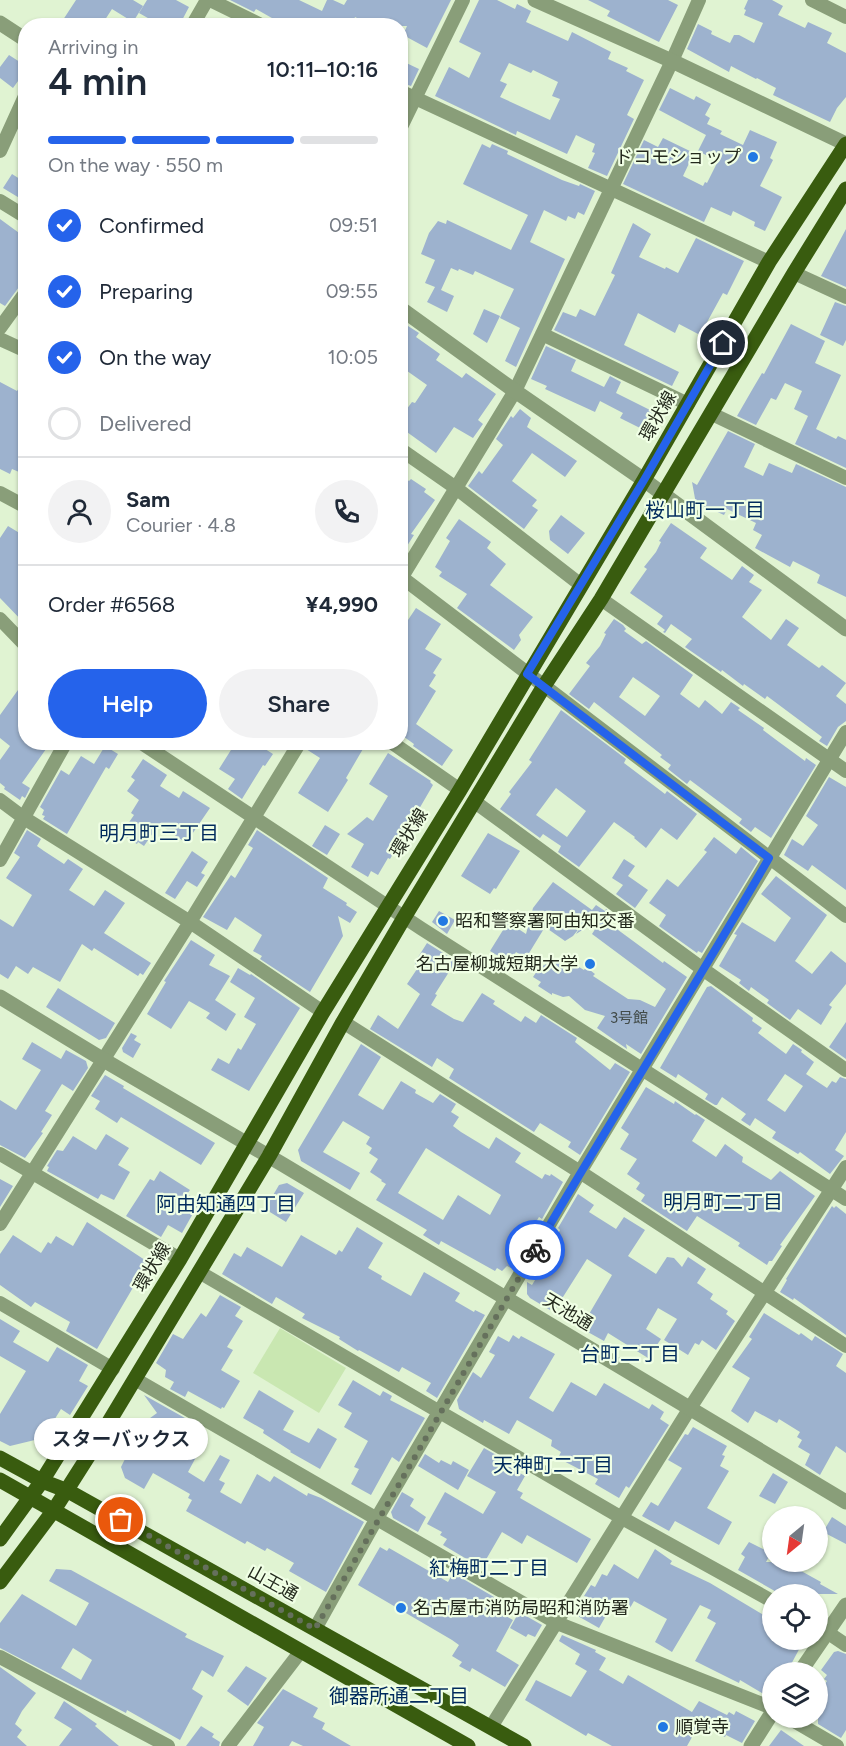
<!DOCTYPE html>
<html lang="en">
<head>
<meta charset="utf-8">
<style>
	body { margin:0; font-family:Figtree,"Noto Sans JP",sans-serif; background:#f2f2f3; color:#1f2937; height:100vh; display:flex; flex-direction:column; font-size:22px; white-space:nowrap }
	* { box-sizing:border-box; margin:0 }
	p { font-size:20px; color:#747a83 }
	.icon { flex:none; width:33px; height:33px; fill:none; stroke:currentColor; stroke-width:2; stroke-linecap:round; stroke-linejoin:round }
	.map { position:relative; flex:1; overflow:hidden }
	.drawer { position:absolute; left:18px; top:18px; width:390px; height:732px; display:flex; flex-direction:column; background:#fff; border-radius:24px; box-shadow:0 2px 4px #0004 }
	.drawer>* { flex:none }
	.needle { width:39px; rotate:209deg }
	.buttons { position:absolute; left:762px; top:1506px; display:grid; gap:12px }
	.buttons a { display:grid; place-items:center; width:66px; height:66px; border-radius:50%; background:#fff; box-shadow:0 2px 4px #0004; font-size:30px }
	.pin { position:absolute; display:grid; place-items:center; width:51px; height:51px; color:#fff; margin:-26px; border:3px solid #fff; border-radius:50%; box-shadow:0 2px 6px #0007 }
	.courier { position:absolute; display:grid; place-items:center; width:60px; height:60px; margin:-30px; border:4px solid #2563eb; border-radius:50%; background:#fff; color:#222; box-shadow:0 2px 8px #0007 }
	.bubble { position:absolute; height:42px; border-radius:21px; background:#fff; box-shadow:0 2px 4px #0004; font-size:20px; font-weight:600; line-height:42px; text-align:center }
	.summary em { font-style:normal; font-weight:600 }
	.summary div { display:flex; flex-direction:column-reverse }
	.summary { display:flex; align-items:center; justify-content:space-between; height:102px; padding:0 30px }
	h1 { font-size:39px; font-weight:600; line-height:45px }
	.bar { display:grid; grid-template-columns:repeat(4,1fr); gap:9px 6px; align-content:center; height:72px; padding:0 30px }
	.bar i { height:8px; border-radius:4px; background:#e0e1e3 }
	.bar .selected { background:#2563eb }
	.bar p { grid-column:span 4 }
	.line { display:flex; align-items:center; gap:15px; padding:0 30px; border-top:2px solid #e0e1e3 }
	.line div { flex:1 }
	.round { display:grid; place-items:center; flex:none; width:63px; height:63px; border-radius:32px; background:#f2f2f3 }
	ol { padding:0 30px; list-style:none }
	li { display:flex; align-items:center; gap:18px; height:66px }
	li p { margin-inline-start:auto }
	li .icon { padding:6px; border-radius:50%; background:#2563eb; color:#fff; stroke-width:4 }
	li:last-child { color:#747a83 }
	li i { width:33px; height:33px; border:3px solid #e0e1e3; border-radius:50% }
	.primary-button { display:flex; gap:12px; margin-top:auto; padding:12px 30px }
	.primary-button a { flex:1; height:69px; border-radius:36px; background:#2563eb; color:#fff; font-size:24px; font-weight:600; line-height:69px; text-align:center }
	.primary-button a+a { background:#f2f2f3; color:#1f2937 }
	.map>svg:first-child { display:block }
	.green { fill:#c9e7b1 }
	.building { fill:#9db2ce; fill-rule:evenodd }
	.lines { fill:none; stroke-linecap:round; stroke-linejoin:round }
	.minor { stroke:#899e79; stroke-width:14 }
	.tertiary { stroke:#899e79; stroke-width:15 }
	.primary { stroke:#395c0f; stroke-width:15 }
	.done { stroke:#65705c; stroke-width:6; stroke-dasharray:0 10.8 }
	.route { stroke:#2563eb; stroke-width:8 }
	.poi-dot { fill:#2279e3; stroke:#f0ffe5; stroke-width:2 }
	.labels { text-anchor:middle; dominant-baseline:central; stroke-width:4.5; stroke-linejoin:round; paint-order:stroke }
	.number-label { font-size:15px; fill:#424b49 }
	.poi-label { font-size:18px; fill:#23291d; stroke:#f0ffe5; text-anchor:start }
	.street-label { font-size:18px; fill:#23291d; stroke:#f0ffe5 }
	.neighbourhood-label { font-size:20px; fill:#002a5c; stroke:#f0ffe5 }
</style>
</head>
<body>
<div class="map">
<svg width="846" height="1746" viewBox="0 0 846 1746">
	<rect width="100%" height="100%" fill="#e0f3d2"/>
	<!-- green -->
	<path class="green" d="M280,1328L346,1368L319,1413L253,1373Z"/>
	<!-- building -->
	<path class="building" d="M76,0H133L143,6L133,22L112,9L101,26H59Z
		M147,0H176L189,7L179,26H162L139,13Z
		M230,0H299L322,11L327,0H333L344,5L347,0H451L427,48L403,35L407,26H373L355,17L352,26H286L256,9L254,12Z
		M479,0H497L515,9L517,4L531,11L526,22L568,41L572,32L611,52L608,59L628,68L626,71L644,80L627,115L634,119L607,176L588,168L595,153L592,152L595,144L576,135L567,154L517,131L516,135L435,96L449,67L469,78L476,63L481,53L459,42ZM509,63L531,73L533,70L558,82L552,96L560,99L550,120L500,97L507,84L500,81Z
		M588,0H668L678,5L659,42L607,16L610,11Z
		M748,0H772L783,6L778,15L805,28L808,22L832,33L827,43L846,53V97L837,108L830,122L773,95L776,88L757,78L756,79L731,66L729,72L687,49L698,24L712,31L711,34L730,43L734,35H739L754,43L763,23L744,15L746,10L744,9Z
		M9,55L26,66V70L13,88L0,78V67Z
		M400,60L419,69L411,86L400,82Z
		M670,88L694,100L696,96L711,104L705,115L710,118L707,124L722,131L720,134L743,145L750,130L777,142L770,158L773,160L760,186L782,197L765,231L754,226L755,222L733,211L731,216L711,207L704,222L623,184L644,140L658,147L663,138L694,153L683,176L703,186L705,182L707,183L718,161L698,151L706,135L659,110Z
		M482,144L490,148L492,144L508,151L507,154L562,180L579,186L580,184L595,191L584,215L578,212L575,219L568,216L566,221L544,210L530,242L565,259L516,367L505,361L520,328L500,318L514,289L475,271L473,275L459,269L458,271L451,268L441,290L454,296L447,312L427,302L435,287L425,283L435,260L421,254L429,233L438,221L446,224L447,220L511,250L528,215L463,184Z
		M12,174L26,183V202L3,188Z
		M0,219L26,238V283L19,287L5,306L0,303Z
		M633,223L651,234L639,257L665,269L666,267L678,273L696,238L744,261L727,295L723,293L700,335L679,324L675,333L638,313L624,345L679,372L672,386L554,330L563,312L576,317L580,309L595,316L615,275L611,273Z
		M846,229V287L821,276Z
		M835,302L846,306V340L843,346L820,335Z
		M484,309L500,316L487,343L473,334Z
		M791,324L825,341L815,363L841,375L816,429L836,439L838,436L846,440V468L795,444L808,416L794,409L802,391L785,383L776,400L771,398L756,425L737,416L752,390L762,373L764,374Z
		M408,326L419,333L416,337L440,354L436,360L462,378L466,373L496,394L478,420L483,424L473,438L454,427L436,453L400,427V406L406,410L412,402L415,403L427,385L400,366V336Z
		M546,346L576,360L571,371L604,387L610,376L621,382L616,393L656,413L646,431L620,418L623,413L600,401L595,412L545,389L547,386L531,379Z
		M26,377V475L12,469L10,474L0,469V382L17,391Z
		M520,409L531,418L527,427L577,461L565,477L532,453L512,481L537,500L532,506L538,510L524,529L468,486L479,471L482,474L503,445L496,439L511,416L513,418Z
		M728,431L755,444L744,467L763,476L769,463L792,473L796,464L846,487V597L817,583L820,575L815,572L793,561L790,567L755,548L762,535L753,530L756,523L727,509L724,515L709,508L707,511L696,504L692,482L697,485Z
		M400,475L409,481L411,479L426,489L424,492L435,500L411,534L414,535L400,557Z
		M561,515L585,533L568,554L550,540L549,531Z
		M459,519L491,542L487,548L506,564L490,585L533,617L519,635L521,640L514,650L457,608L467,594L439,576L442,572L435,567L450,541L446,538Z
		M671,523L707,548L700,558L732,580L742,566L754,575L749,582L762,590L742,617L771,640L786,619L799,628L787,645L819,668L822,665L846,683L836,696L846,704V721L838,727L827,746L819,741L822,737L767,696L765,699L744,684L743,686L722,670L721,672L685,647L692,639L671,624L665,633L663,632L665,630L657,624L663,616L630,593L647,569L644,567L656,552L661,542L659,541Z
		M8,526L26,537V625L0,598V538Z
		M416,608L441,624L425,649L442,659L433,673L436,675L429,686L436,691L416,724L453,750L442,766L413,746L414,744L400,734V632Z
		M614,619L623,625L626,629L624,631L642,644L646,641L693,675L680,694L699,708L705,700L722,714L731,702L740,708L738,710L764,728L763,730L779,742L805,761L806,758L816,765L771,838L755,827L751,832L739,823L742,819L690,780L687,784L668,769L671,765L660,757L662,755L594,702L589,709L569,694L590,666L586,663L600,646L606,634L604,633ZM633,677L660,696L645,716L619,697Z
		M18,690L26,695V742H51L22,783L30,788L25,798L22,796L20,800L4,789L5,787L0,783V760L10,746L0,738V715Z
		M561,710L626,759L624,763L665,794L667,791L697,814L677,840L661,828L646,848L634,838L635,837L614,822L579,867L558,852L561,846L543,834L540,838L500,809L511,794L509,792L532,762L529,760ZM556,788L586,811L567,837L536,815Z
		M236,742L248,750L254,742L273,754L265,766L263,765L242,799L228,789L235,779L219,769Z
		M309,742H367L346,778L348,780L328,812L298,793L320,758L306,749Z
		M105,746L118,754L109,769L106,767L67,834L43,819L45,816L42,815L44,810L40,807L61,770L69,775L81,756L94,764Z
		M388,753L431,781L430,782L433,785L390,859L388,858L378,875L371,871L368,877L351,867L364,844L347,834L367,817L373,821L388,796L369,784Z
		M143,759L167,775L160,786L179,798L183,791L210,808L186,843L159,824L144,846L138,842L137,844L121,834L134,815L131,813L139,800L127,791L135,780L131,777Z
		M829,777L846,787V890L812,865L808,871L784,855L792,839L803,846L818,825L806,816Z
		M325,825L340,834L327,855L312,846Z
		M27,830L41,839L37,846L44,851L64,864L68,859L83,869L69,890L94,906L105,890L125,903L104,933L151,963L143,975L140,973L138,976L94,948L92,951L82,944L60,982L33,967L28,974L16,966L8,979L0,974V919L13,927L32,895L6,878L20,857L14,853Z
		M257,830L328,878L323,888L347,903L346,905L357,912L350,923L338,916L343,936L310,992L260,959L262,956L253,951L262,935L235,917L227,930L203,917L231,875L235,878L253,848L248,845Z
		M488,833L520,851L496,889L494,888L490,894L461,876Z
		M714,837L736,854L741,847L758,861L702,953L698,951L697,953L659,926L666,915L649,903L667,879L678,887L707,852L704,850Z
		M192,851L208,862L201,873L205,875L197,887L187,881L175,899L165,893Z
		M624,859L635,866L628,876L648,890L635,908L616,894L623,885L612,878Z
		M776,876L827,915L795,961L812,974L831,951L846,963V984L829,1005L832,1007L821,1025L798,1009L790,1020L767,1003L769,1000L751,987L749,991L739,983L741,980L719,966L737,935L734,934L742,922L775,942L791,918L761,894Z
		M553,882L592,910L596,905L605,911L606,909L615,916L610,924L663,963L664,961L687,977L641,1054L626,1044L627,1049L597,1028L605,1016L585,1010L569,996L563,997L552,993V995L538,986L541,982L533,977L539,968L550,962H558L572,966L574,964L584,970L586,967L595,974L593,976L628,999L640,1000L655,1007L666,989L592,934L603,917L576,934L581,926L573,936L565,941L545,927L526,958L516,952L510,963L490,951L508,922L526,934L533,908Z
		M439,911L455,920L447,934L432,922Z
		M191,940L215,955L209,965L230,976L215,1000L236,1014L226,1031L206,1018L210,1013L189,1001L171,1029L147,1014L166,982L164,981Z
		M427,943L456,961L435,994L437,995L431,1005L454,1019L463,1022L482,993L495,1001L493,1004L521,1022L525,1016L536,1023L541,1015L577,1038L575,1042L610,1070L615,1063L630,1072L580,1155L568,1147L571,1142L540,1123L534,1132L449,1078L454,1069L437,1058L432,1067L370,1029L378,1015L398,1029L420,994L407,984L417,969L415,962Z
		M238,968L250,975L251,974L300,1008L249,1091L211,1070L218,1058L229,1064L238,1048L241,1050L256,1024L244,1017L255,998L230,982Z
		M711,986L753,1018L752,1021L762,1028L758,1033L786,1054L793,1044L802,1050L801,1052L814,1062L806,1074L827,1088L832,1081L836,1083L840,1077L846,1079V1132L835,1150L844,1156L830,1174L800,1152L798,1154L772,1138L776,1132L755,1118L750,1126L741,1120L746,1114L722,1097L717,1105H715L705,1099L708,1094L678,1074L676,1078L660,1068L707,987ZM785,1074L803,1086L785,1112L767,1100Z
		M58,988L115,1023L106,1038L99,1040L46,1007Z
		M846,1022V1059L829,1047Z
		M131,1033L137,1036L134,1040L141,1044L133,1058L123,1052L122,1048Z
		M32,1042L61,1059L66,1050L86,1061L88,1068L73,1091L62,1084L45,1111L52,1115L41,1132L43,1133L25,1158L0,1145V1100L16,1110L41,1070L22,1059Z
		M361,1044L381,1057L358,1095L383,1110L401,1081L416,1090L415,1093L433,1103L440,1094L456,1104L451,1112L459,1117L453,1126L461,1132L489,1149L496,1137L521,1153L515,1162L542,1179L545,1174L550,1176L551,1174L563,1182L542,1219L539,1217L517,1253L520,1254L511,1268L507,1266L502,1271L497,1268L495,1271L441,1241L439,1245L423,1235L427,1230L376,1200L386,1184L381,1181L382,1180L370,1172L378,1159L369,1153L372,1148L366,1144L370,1137L343,1121L323,1152L360,1173L350,1190L301,1161L298,1150ZM426,1148L501,1195L490,1215L458,1195L443,1220L398,1193Z
		M105,1075L124,1086L123,1088L215,1143L201,1165L121,1117L117,1123L95,1109L100,1101L91,1096Z
		M646,1087L674,1104L675,1101L695,1115L696,1114L705,1120L692,1141L716,1157L725,1144L743,1157L742,1162L771,1180L780,1171L815,1196L780,1245L782,1246L772,1261H769L767,1265L738,1246L740,1243L697,1216L687,1231L641,1201L645,1195L636,1189L640,1183L627,1174L637,1159L620,1149L629,1134L621,1128Z
		M106,1134L129,1148L118,1165L130,1172L114,1200L101,1194L98,1199L47,1171L49,1167L47,1166L57,1150L63,1151L73,1136L96,1150Z
		M160,1171L190,1190L187,1194L200,1201L182,1233L168,1225L161,1237L126,1216L150,1179L154,1181Z
		M0,1179L13,1186L0,1207Z
		M287,1183L304,1193L286,1222L265,1209L279,1185Z
		M578,1194L594,1205L589,1212L616,1229L624,1217L645,1230L628,1256L656,1274L667,1257L674,1258L682,1267L688,1257L706,1269L697,1283L713,1294L710,1299L728,1311L726,1314L735,1321L716,1350L702,1340L699,1345L695,1343L688,1355L664,1340L677,1319L658,1308L646,1329L661,1339L648,1358L608,1333L604,1341L586,1331L582,1326L612,1275L587,1259L556,1308L552,1306L550,1310L530,1298L527,1294V1282L532,1285L548,1259L545,1257L560,1230L558,1228Z
		M832,1206L834,1208L836,1206L846,1214V1335L794,1298L793,1300L780,1292L787,1280L786,1279Z
		M87,1222L148,1262L97,1349L66,1331L70,1322L35,1302L31,1307L0,1285V1254L13,1235L41,1253L48,1242L51,1244L56,1236L73,1246Z
		M357,1227L383,1243L368,1268L382,1276L381,1279L411,1296L424,1272L460,1293L455,1301L474,1312L475,1310L485,1315L437,1398L426,1391L431,1383L402,1367L399,1372L359,1350L358,1351L339,1339L340,1337L302,1318L305,1314L276,1297L272,1304L222,1274L234,1253L241,1257L247,1247L282,1267L301,1235L336,1255L339,1250L342,1252Z
		M220,1295L241,1307L235,1316L243,1321L227,1347L233,1350L221,1370L240,1381L224,1408L222,1407L221,1409L188,1391L185,1397L170,1389L174,1382L165,1377L166,1370L156,1363L173,1334L183,1339L201,1313L206,1317Z
		M764,1313L799,1335L801,1333L812,1341L815,1336L843,1354L836,1366L846,1373V1453L836,1446L820,1475L805,1465L810,1454L798,1447L802,1440L797,1437L800,1432L779,1419L777,1423L755,1411L748,1423L731,1411L750,1378L732,1367L752,1339L749,1337Z
		M0,1319L20,1331L13,1342L48,1362L57,1347L88,1365L79,1381L88,1386L70,1415L61,1409L43,1438L10,1446L0,1441V1414L26,1371L0,1356Z
		M513,1335L519,1339L521,1336L555,1354L529,1398L553,1412L571,1382L596,1396L604,1383L649,1409L652,1404L664,1412L660,1419L669,1425L629,1488L626,1486L619,1498L595,1484L598,1479L558,1458L561,1452L551,1446L552,1440L517,1420L509,1434L484,1420L483,1423L459,1409L457,1400L473,1372L481,1378L495,1355L489,1352L498,1336L509,1342Z
		M353,1380L380,1396L383,1391L392,1396L390,1400L425,1418L399,1462L392,1457L371,1495L351,1484L359,1469L354,1467L368,1441L344,1427L352,1413L338,1405Z
		M259,1390L294,1411L283,1430L309,1443L318,1428L337,1439L320,1469L290,1452L291,1451L263,1433L264,1430L243,1418Z
		M144,1395L201,1427L193,1441L202,1446L188,1472L204,1482L220,1455L230,1460L219,1480L225,1483L220,1492L241,1504L257,1474L270,1482L274,1476L307,1496L308,1493L321,1498L364,1522L326,1592L289,1571L294,1563L267,1548L265,1551L247,1541L245,1544L186,1511L192,1500L188,1498L190,1494L153,1473L144,1489L125,1478L121,1467L125,1459L123,1453L125,1442L112,1435L122,1418L141,1429L146,1421L157,1413Z
		M693,1427L727,1446L722,1455L725,1456L720,1466L729,1471L707,1508L732,1522L719,1545L675,1521L669,1531L642,1516L651,1502L658,1506L682,1468L668,1460L685,1434L688,1435Z
		M484,1448L510,1463L508,1466L525,1476L517,1490L523,1493L520,1498L591,1539L577,1563L527,1535L522,1544L502,1532L484,1563L473,1557L470,1561L443,1545L447,1539L440,1535L442,1532L427,1524L445,1492L483,1514L496,1492L467,1476Z
		M425,1454L439,1463L441,1460L451,1465L453,1461L469,1470L458,1490L418,1466Z
		M773,1473L788,1482L775,1504L759,1496Z
		M402,1492L414,1499L410,1506L426,1517L418,1532L393,1518L391,1512Z
		M832,1517L846,1526V1544L823,1532Z
		M749,1542L771,1553L766,1562H785L821,1582L820,1584L838,1594H780L738,1570L745,1557L741,1554Z
		M380,1547L387,1551L389,1548L448,1582L453,1573L494,1597L492,1600L499,1603L495,1610L513,1620L496,1651L519,1665L505,1687L472,1668L470,1672L459,1666L462,1662L452,1656L459,1645L452,1640L358,1585Z
		M655,1549L672,1561L670,1564L710,1583L772,1620V1640H804L787,1672H772V1699L740,1680L739,1683L695,1661L716,1623L707,1618L711,1610L700,1605L672,1652L655,1642L667,1619L634,1601L630,1608L615,1600L599,1628L576,1615L587,1597L584,1596L591,1585L595,1587L602,1574L607,1576L614,1564L638,1579Z
		M56,1569L71,1570L187,1634L185,1637L224,1656L213,1677L202,1670L192,1689L203,1696L180,1740L127,1710L126,1713L0,1648V1623L22,1594L76,1626L89,1603L49,1581ZM73,1648L92,1660L81,1680L61,1668Z
		M519,1612L542,1625L535,1637L528,1634L526,1637L510,1628Z
		M562,1635L596,1650L595,1652L606,1658L599,1670L623,1684L628,1675L692,1712L699,1701L727,1715L729,1712L734,1715L736,1711L755,1721L742,1743L726,1735L725,1737L700,1723L687,1746H612L588,1733L586,1736L525,1700L536,1680L571,1697L587,1671L575,1664L580,1654L559,1641Z
		M838,1651L846,1654V1730L841,1738L818,1724V1693L827,1681L824,1679L827,1675L821,1670L834,1652Z
		M246,1666L267,1678L248,1706L227,1691Z
		M0,1667L36,1693L22,1711L15,1724L22,1730L17,1737L27,1746H0Z
		M283,1689L318,1708L313,1717L325,1723L322,1729L351,1746H303L292,1741L289,1746H253L264,1727L257,1723Z
		M64,1701L97,1724L95,1726L119,1746H59L72,1729L54,1718Z
		M201,1726L214,1734L212,1737L220,1742L219,1746H186Z
		M781,1730L804,1746H769Z"/>
	<g class="lines">
		<!-- minor -->
		<path class="minor" d="M210,0L263,26
			M812,0L846,17
			M192,26L207,0
			M400,91L769,262
			M400,129L463,0
			M0,151L26,94
			M0,201L26,217
			M794,273L846,297
			M0,328L26,292
			M542,334L688,404
			M0,339L26,351
			M712,414L846,478
			M400,449L456,488L581,585
			M0,493L26,507
			M400,576L846,916
			M400,580L515,391L672,61L699,0
			M601,599L846,771
			M0,619L26,646
			M140,742L422,929L846,1199
			M391,742L460,790
			M0,800L24,818L190,922L323,1012
			M475,802L704,970L846,1070
			M0,860L66,742
			M343,1022L580,1172L846,1346
			M0,1154L180,1259
			M0,1224L190,922L300,742
			M199,1272L622,1518L772,1601
			M0,1303L113,1369
			M135,1379L557,1623L772,1708
			M818,1626L846,1645
			M315,1629L377,1518L580,1172L846,732
			M0,1657L168,1746
			M789,1718L837,1746
			M491,1727L690,1408L846,1167
			M228,1746L301,1651"/>
		<!-- tertiary -->
		<path class="tertiary" d="M535,0L672,61L846,144
			M0,23L26,40
			M400,308L515,391L644,480L846,629
			M0,997L102,1059L282,1164L846,1502
			M800,1672L846,1605
			M751,1746L772,1713"/>
		<!-- primary -->
		<path class="primary" d="M0,1458L42,1481L68,1491L524,1746
			M0,1480L468,1746
			M0,1539L42,1481L180,1259L323,1012L460,790L644,480L769,262L846,144
			M0,1582L54,1510L89,1455L269,1156L343,1022L405,916L544,686L601,599L794,273L846,189"/>
	</g>
	<g class="lines">
		<!-- done -->
		<path class="done" d="M121,1520L315,1629L535,1250"/>
		<!-- route -->
		<path class="route" d="M535,1250C612,1118 693,990 769,858L527,674L644,480L723,343"/>
	</g>
	<!-- markers -->
	<g class="poi-dot">
		<circle cx="753" cy="157" r="6"/>
		<circle cx="443" cy="921" r="6"/>
		<circle cx="590" cy="964" r="6"/>
		<circle cx="401" cy="1608" r="6"/>
		<circle cx="663" cy="1727" r="6"/>
	</g>
	<g class="labels">
		<!-- number labels -->
		<g class="number-label">
			<text x="629" y="1018">3号館</text>
		</g>
		<!-- poi labels -->
		<g class="poi-label">
			<text x="741" y="157" text-anchor="end">ドコモショップ</text>
			<text x="455" y="921">昭和警察署阿由知交番</text>
			<text x="578" y="964" text-anchor="end">名古屋柳城短期大学</text>
			<text x="413" y="1608">名古屋市消防局昭和消防署</text>
			<text x="675" y="1727">順覚寺</text>
		</g>
		<!-- street labels -->
		<g class="street-label">
			<text transform="translate(658 416) rotate(-60)">環状線</text>
			<text transform="translate(409 833) rotate(-58)">環状線</text>
			<text transform="translate(152 1267) rotate(-59)">環状線</text>
			<text transform="translate(568 1312) rotate(31)">天池通</text>
			<text transform="translate(273 1583) rotate(29)">山王通</text>
		</g>
		<!-- neighbourhood labels -->
		<g class="neighbourhood-label">
			<text x="705" y="510">桜山町一丁目</text>
			<text x="159" y="833">明月町三丁目</text>
			<text x="723" y="1202">明月町二丁目</text>
			<text x="226" y="1204">阿由知通四丁目</text>
			<text x="630" y="1354">台町二丁目</text>
			<text x="553" y="1465">天神町二丁目</text>
			<text x="489" y="1568">紅梅町二丁目</text>
			<text x="399" y="1696">御器所通二丁目</text>
		</g>
	</g>
</svg>
<div class="buttons">
<a><svg class="needle" viewBox="-14 -14 28 28"><path d="M0-13l5 13h-10z" fill="#e53935"/><path d="M0 13l5-13h-10z" fill="#747a83"/></svg></a>
<a><svg class="icon" aria-label="locate" viewBox="0 0 24 24"><circle cx="12" cy="12" r="6"/><path d="M12 2v4M12 18v4M2 12h4M18 12h4"/></svg></a>
<a><svg class="icon" aria-label="layers" viewBox="0 0 24 24"><path d="M12 4l9 5-9 5-9-5zM3 14l9 5 9-5"/></svg></a>
</div>
<div class="pin" style="left:121px;top:1520px;background:#ea580c"><svg class="icon" aria-label="bag" viewBox="0 0 24 24"><path d="M5 8h14l-1 12H6zM9 8a3 3 0 0 1 6 0"/></svg></div>
<div class="pin" style="left:723px;top:343px;background:#1f2937"><svg class="icon" aria-label="home" viewBox="0 0 24 24"><path d="M3 11l9-7 9 7M6 9v11h12V9"/></svg></div>
<div class="courier" style="left:535px;top:1250px"><svg class="icon" aria-label="bike" viewBox="0 0 24 24"><circle cx="6" cy="16" r="4"/><circle cx="18" cy="16" r="4"/><path d="M6 16l4-8h5l3 8M10 8l3 8H6M13 5h3"/></svg></div>
<div class="bubble" style="left:34px;top:1418px;width:174px">スターバックス</div>
<section class="drawer">
<div class="summary"><div><h1>4 min</h1><p>Arriving in</p></div><em>10:11–10:16</em></div>
<div class="bar"><i class="selected"></i><i class="selected"></i><i class="selected"></i><i></i><p>On the way · 550 m</p></div>
<ol>
<li><svg class="icon" aria-label="check" viewBox="0 0 24 24"><path d="M5 12l5 5 9-10"/></svg>Confirmed<p>09:51</p></li>
<li><svg class="icon" aria-label="check" viewBox="0 0 24 24"><path d="M5 12l5 5 9-10"/></svg>Preparing<p>09:55</p></li>
<li><svg class="icon" aria-label="check" viewBox="0 0 24 24"><path d="M5 12l5 5 9-10"/></svg>On the way<p>10:05</p></li>
<li><i></i>Delivered</li>
</ol>
<div class="line" style="height:108px"><a class="round"><svg class="icon" aria-label="person" viewBox="0 0 24 24"><circle cx="12" cy="8" r="4"/><path d="M4 21q1-7 8-7t8 7"/></svg></a><div><b>Sam</b><p>Courier · 4.8</p></div><a class="round"><svg class="icon" aria-label="phone" viewBox="0 0 24 24"><path d="M5 4h4l2 5-3 2q2 4 5 5l2-3 5 2v4C11 20 4 13 5 4z"/></svg></a></div>
<div class="line" style="height:78px"><div>Order #6568</div><b>¥4,990</b></div>
<div class="primary-button"><a>Help</a><a>Share</a></div>
</section>
</div>
</body>
</html>
